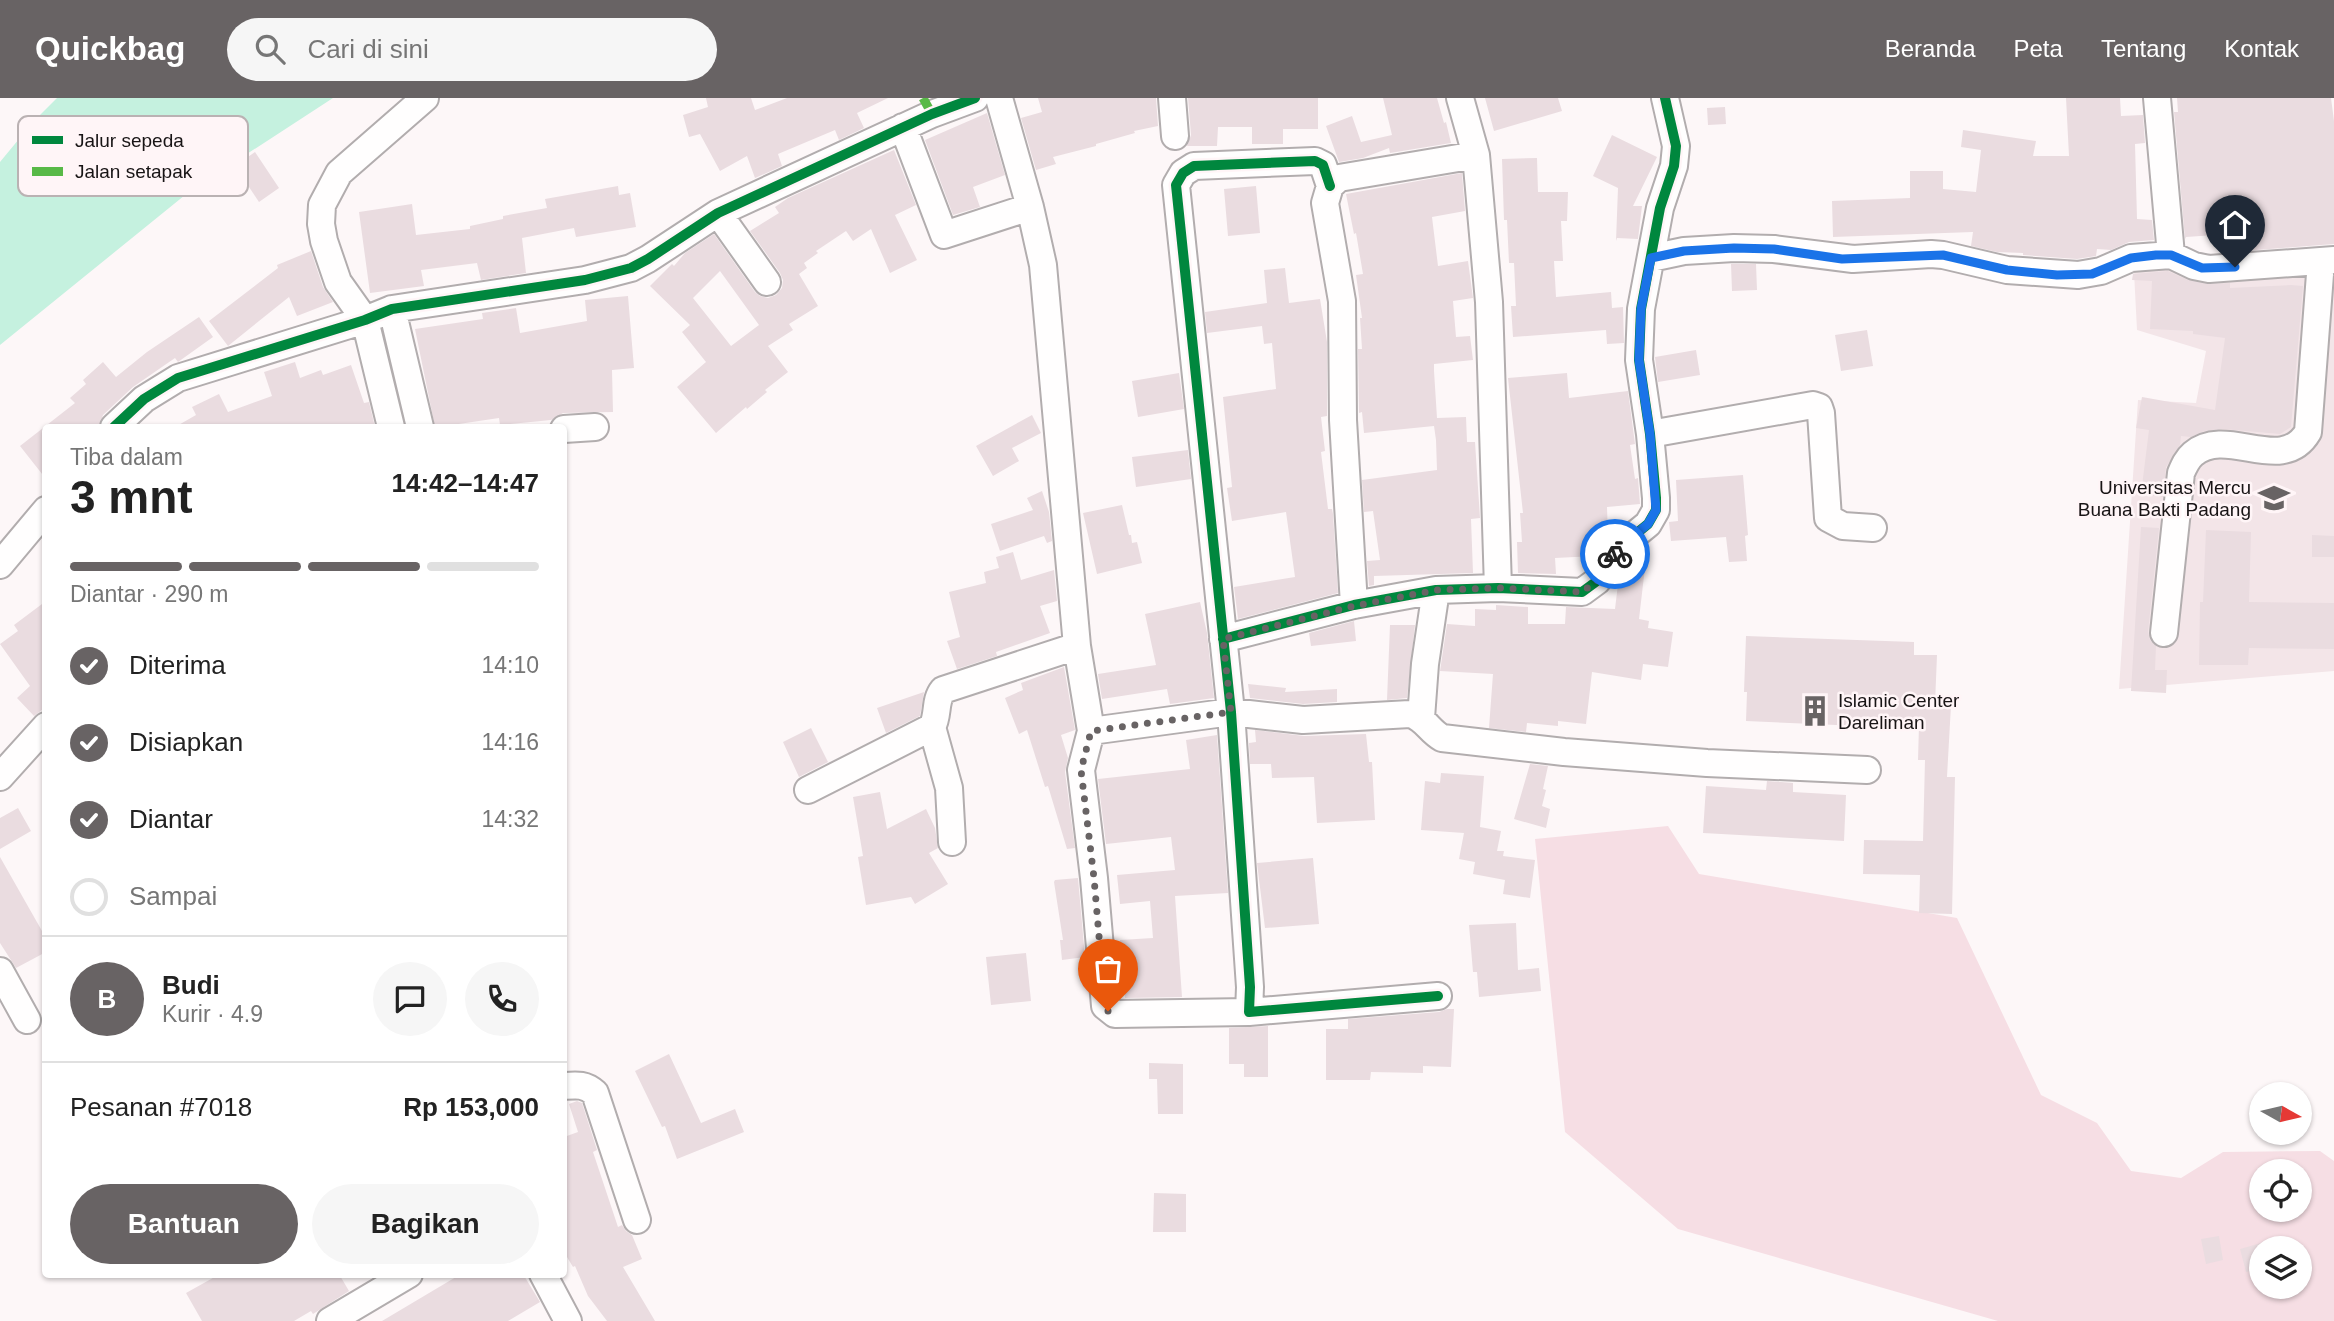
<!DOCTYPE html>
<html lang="id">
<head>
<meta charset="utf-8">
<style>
	body { margin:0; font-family:Helvetica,sans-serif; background:#f6f6f6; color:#222; height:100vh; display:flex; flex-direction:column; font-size:26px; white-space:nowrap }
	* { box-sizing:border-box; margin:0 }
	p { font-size:23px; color:#767676 }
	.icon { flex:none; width:38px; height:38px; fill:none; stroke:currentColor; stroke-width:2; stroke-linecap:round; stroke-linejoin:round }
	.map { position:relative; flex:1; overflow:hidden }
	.drawer { position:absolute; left:42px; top:326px; width:525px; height:854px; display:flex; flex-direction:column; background:#fff; border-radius:7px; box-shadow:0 2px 5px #0004 }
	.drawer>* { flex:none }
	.needle { width:46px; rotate:98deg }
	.fabs { position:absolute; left:2249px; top:984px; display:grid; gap:14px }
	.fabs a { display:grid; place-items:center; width:63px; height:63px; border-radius:50%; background:#fff; box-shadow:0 2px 5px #0004; font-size:35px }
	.pin { position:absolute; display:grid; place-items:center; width:60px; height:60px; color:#fff; margin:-72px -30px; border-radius:50% 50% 50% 0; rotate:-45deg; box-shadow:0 0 7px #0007 }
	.pin .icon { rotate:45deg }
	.courier { position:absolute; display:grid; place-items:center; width:70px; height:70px; margin:-35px; border:5px solid #1a73e8; border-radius:50%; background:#fff; color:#222; box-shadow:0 2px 9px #0007 }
	.summary em { font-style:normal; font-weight:700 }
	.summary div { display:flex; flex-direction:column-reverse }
	.summary { display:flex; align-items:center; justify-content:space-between; height:119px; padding:0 28px }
	h1 { font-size:46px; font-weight:700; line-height:52px }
	.bar { display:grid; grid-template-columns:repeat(4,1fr); gap:10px 7px; align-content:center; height:84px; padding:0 28px }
	.bar i { height:9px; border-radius:5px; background:#e0e0e0 }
	.bar .current { background:#686364 }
	.bar p { grid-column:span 4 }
	.line { display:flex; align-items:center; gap:18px; padding:0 28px; border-top:2px solid #e0e0e0 }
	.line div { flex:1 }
	.round { display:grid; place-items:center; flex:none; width:74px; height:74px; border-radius:37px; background:#f6f6f6 }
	ol { padding:0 28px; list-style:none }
	li { display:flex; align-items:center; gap:21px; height:77px }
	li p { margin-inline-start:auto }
	li .icon { padding:7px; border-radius:50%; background:#686364; color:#fff; stroke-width:4 }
	li:last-child { color:#767676 }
	li i { width:38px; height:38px; border:4px solid #e0e0e0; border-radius:50% }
	.cta { display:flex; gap:14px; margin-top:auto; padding:14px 28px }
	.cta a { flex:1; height:80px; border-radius:42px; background:#686364; color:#fff; font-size:28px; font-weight:700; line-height:80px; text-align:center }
	.cta a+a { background:#f6f6f6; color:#222 }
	header { display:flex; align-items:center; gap:42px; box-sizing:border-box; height:98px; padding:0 35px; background:#686364; color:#fff }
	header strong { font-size:33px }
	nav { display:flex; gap:38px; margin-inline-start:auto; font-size:24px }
	.search { width:490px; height:63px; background:#f6f6f6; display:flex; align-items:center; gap:18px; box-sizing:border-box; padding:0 24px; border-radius:38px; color:#767676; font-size:26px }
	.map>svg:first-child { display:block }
	.built { fill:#f3e5e8 }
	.green { fill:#f6dee4; fill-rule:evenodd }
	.water { fill:#c5f1df }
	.building { fill:#eadce0; fill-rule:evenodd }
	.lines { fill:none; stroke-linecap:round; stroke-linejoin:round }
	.minor-casing { stroke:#b2adae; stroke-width:30 }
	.minor { stroke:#fffefe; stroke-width:26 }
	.quiet { stroke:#58b947; stroke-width:9; stroke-dasharray:18 9; stroke-linecap:butt }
	.cycleway-casing { stroke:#fff5f7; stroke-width:15 }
	.cycleway { stroke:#00873e; stroke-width:10 }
	.done { stroke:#686364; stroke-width:7; stroke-dasharray:0 12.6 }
	.route { stroke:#1a73e8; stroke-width:9 }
	.labels { text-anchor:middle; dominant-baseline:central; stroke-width:5; stroke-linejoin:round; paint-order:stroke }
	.poi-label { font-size:19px; fill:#181415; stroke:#fff5f7; text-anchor:end }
	.key { fill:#fff5f7; stroke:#bab2b3; stroke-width:2 }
	.key-label { font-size:19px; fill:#181415 }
</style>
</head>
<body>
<header>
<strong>Quickbag</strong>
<div class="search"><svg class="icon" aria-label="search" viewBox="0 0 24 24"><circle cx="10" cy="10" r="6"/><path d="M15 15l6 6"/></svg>Cari di sini</div>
<nav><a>Beranda</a><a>Peta</a><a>Tentang</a><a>Kontak</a></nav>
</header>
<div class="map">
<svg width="2334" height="1223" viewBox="0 0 2334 1223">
	<rect width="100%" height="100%" fill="#fdf7f8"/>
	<!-- built -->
	<path class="built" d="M2172,146L2225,161L2334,153V573L2119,591L2138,302L2196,305L2206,253L2137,232L2134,174Z"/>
	<!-- green -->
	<path class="green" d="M1668,728L1699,776L1957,820L2041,997L2097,1025L2131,1073L2181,1080L2223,1054L2320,1053L2334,1063V1223H1998L1678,1131L1565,1034L1535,741ZM2261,1073H2300V1111H2261ZM2261,1150H2300V1188H2261Z"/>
	<!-- water -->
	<path class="water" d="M57,0H333L190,93L0,247V64L33,24Z"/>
	<!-- building -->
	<path class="building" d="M706,0H751L755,12L787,0H888L857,15L864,30L839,42L835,32L778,56L782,68L755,80L747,58L720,73L700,36L689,39L683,17L708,9Z
		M1038,0H1156L1158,28L1134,33L1135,35L1096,46V48L1053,59L1056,66L1036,72L1021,20L1042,14Z
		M1188,0H1318V31H1283V46H1252V29H1218L1217,48H1187L1191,37Z
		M1383,0H1437L1444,25L1446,24L1451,45L1390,55L1389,50L1363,60L1339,64L1326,28L1352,18L1361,44L1392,37Z
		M1485,0H1558L1562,13L1494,33Z
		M2066,0H2120L2121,18L2143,17L2145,45L2135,46L2137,121L2152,122L2154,142L2129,144L2111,152L2097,151L2096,158L2077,161L2023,157V155L1997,154L1971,148L1973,134L1833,139L1832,103L1910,100V73H1943V91L1976,94L1981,52L1961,49L1963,32L2036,43L2033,58H2069Z
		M2177,0H2331L2334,23V146L2232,154L2230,136L2186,139L2185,141L2174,14H2178Z
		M1725,9L1726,26L1708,27L1707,10Z
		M987,15L1005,77L973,89L980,109L953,117L925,42Z
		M1612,37L1657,59L1633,108H1642L1638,141L1617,140L1616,143L1618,90L1593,78Z
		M894,52L916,107L895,117L917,162L890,175L871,131L853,143L846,133L816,153L818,155L804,165L807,170L799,176L818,208L789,226L793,232L768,248L788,274L765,292L767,294L747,311L746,309L716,335L677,289L706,264L682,234L690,227L650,188L672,166L674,168L685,155L714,136L755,194L760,198L768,200L776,197L782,190L783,182L780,175L750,133L779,115L775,109L788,100ZM720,173L759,227L731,248L693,200Z
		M255,54L279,90L259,104L235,68Z
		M1537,60L1538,94H1568L1567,123H1561L1563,163H1554L1556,199L1611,194L1612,210L1623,209L1624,245L1607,246L1606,232L1513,239L1511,208H1516L1514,165H1509L1507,122H1504L1502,61Z
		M1462,75L1465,113L1432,119L1438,168L1468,163L1473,200L1453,203L1456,239L1470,238L1473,262L1434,266V273L1437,320L1466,319L1467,344H1475L1480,420L1471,421L1473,475L1374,478V487L1369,488L1367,463L1380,462L1373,413L1364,414L1362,382L1437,372L1436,342L1434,328L1364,335L1362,314L1359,315L1358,251H1362L1360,220H1362L1356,177L1363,176L1356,135L1354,136L1346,96Z
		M618,88L619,97L630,95L636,129L576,139L574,130L522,140L526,175L481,182L477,165L421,172L424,188L370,195L359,114L412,106L416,137L470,131V128L503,121V118L547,110L545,101Z
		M1256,88L1260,135L1228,138L1224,91Z
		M311,153L323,189L333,204L297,218L289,199L228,248L209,223L278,170L277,167Z
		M1731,166H1756L1757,192L1732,193Z
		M1285,170L1289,205L1320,201L1327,244V318L1321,319L1325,353L1321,354L1328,411H1332L1333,416L1338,495L1238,521L1234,489L1295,479L1286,414L1232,423L1227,390L1232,389L1223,299L1276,291L1272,245L1264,246L1262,228L1207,235L1205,214L1267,205L1264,172Z
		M2168,173L2188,182L2206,186L2230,185V190L2291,187L2303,188L2291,329L2280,336L2223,331L2204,333L2191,339L2181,338L2180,347L2166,369L2163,399L2141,396L2149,332L2136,330L2142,299L2215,312L2225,240L2193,236V233L2150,231L2152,183L2132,182L2133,176Z
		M628,198L634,270L612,272L613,314L563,315L551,322L500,327L499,320L452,327L453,329H435L415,231L483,221L482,215L516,210L520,235L587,223L585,202Z
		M199,219L213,239L178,264L175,260L133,289L103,317L99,329H46V381L20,348L75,305L70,300L86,286L83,282L103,264L116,279L147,254Z
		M1867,232L1873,268L1841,273L1835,237Z
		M1696,252L1700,277L1658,284L1655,259Z
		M295,264L300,280L321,272L323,277L351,267L364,305L369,304L375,329H175L196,317L192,309L219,296L228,314L272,298L264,274Z
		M1179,275L1184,311L1138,319L1132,283Z
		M1567,275L1569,300L1628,293L1635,346L1630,347L1635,381L1638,380L1640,406L1607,409L1608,439L1595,458L1555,460L1556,476L1518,475L1517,444H1522L1520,415H1523L1508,280Z
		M1032,317L1041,335L1012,350L1019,363L993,378L976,348Z
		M1188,352L1191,381L1136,389L1132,359Z
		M1743,377L1748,437L1745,438L1747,463L1729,464L1726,439L1671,443L1669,424L1678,423L1676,382Z
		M1042,393L1049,414L1052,443L1047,445L1044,438L1000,453L991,426L1033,412L1027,400Z
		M1122,407L1129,437H1131L1132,445L1137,444L1142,465L1097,476L1083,415Z
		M2141,429L2159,430L2148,534L2150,542L2156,548L2155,572H2167L2166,595L2131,593Z
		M2206,432L2251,434L2249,504L2334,505V551L2249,550L2248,567H2199L2200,504H2203Z
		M2312,437L2334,438V459H2312Z
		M1013,454L1021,482L1054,472L1057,503L1040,508L1050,535L996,554L997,558L957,571L947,543L960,539L949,494L986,485L984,474L999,470L996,459Z
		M1632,459L1646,461L1639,521L1649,523L1648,530L1673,534L1668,569L1643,566L1641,582L1592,574L1586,626L1558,623V628L1527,625L1526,634L1489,630L1493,576L1440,573L1447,526L1475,528V511L1496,512V507L1528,509V526H1565L1566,509L1615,511L1619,478Z
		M46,503V609L34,618L17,600L30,588L0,546L18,533L14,527Z
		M1200,504L1207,535L1214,600L1170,606L1167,591L1102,601L1098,576L1156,567L1145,516Z
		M1354,523L1356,543L1311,548L1309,535Z
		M1390,527H1415L1407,600L1387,602Z
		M1746,538L1914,544V557H1937L1935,606L1951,607L1947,679H1955L1952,816L1919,815L1920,777L1863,776L1864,742L1923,743L1925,662H1918L1919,627L1882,625V629L1746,623L1747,594H1744Z
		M1064,569L1075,632L1061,637L1068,660L1065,674L1075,750L1067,751L1048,688L1045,689L1027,632L1019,636L1005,600L1023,592L1021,585Z
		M1248,586L1286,590L1285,594L1337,591V604L1303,606L1250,600Z
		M924,594L920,618L886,635L877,610Z
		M811,630L828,664L799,679L783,644Z
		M1255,632L1304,638L1366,636L1369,664H1372L1375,722L1317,725L1314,679L1272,680L1271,666H1250L1249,645L1256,644Z
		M1217,637L1228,795L1175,798L1182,899L1125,900L1120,842L1153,840L1150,803L1120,806L1117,777L1175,772L1171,739L1106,746L1098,681L1190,671L1186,642Z
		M1530,666L1548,668L1543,691L1546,692L1542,708L1550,711L1546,730L1514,721Z
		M1441,675L1484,678L1480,729L1501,733L1497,753H1504L1503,758L1535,762L1530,800L1503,796L1505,782L1473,776L1475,764L1459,761L1464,735L1421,732L1425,683L1440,685Z
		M1767,683L1793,685V694L1846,697L1844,743L1703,735L1706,688L1766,692Z
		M880,694L887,731L926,711L935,730L938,750L929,755L948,786L915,806L911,799L866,807L858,759L863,758L853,699Z
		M18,710L31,733L0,751V720Z
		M0,759L46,840V854L16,870L0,845Z
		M1313,760L1319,826L1265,830L1257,765Z
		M1078,780L1085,859L1062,862L1060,842H1063L1054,784L1055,782Z
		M1516,825L1518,872L1539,870L1541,893L1479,899L1477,874H1473L1469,827Z
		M1026,855L1031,903L991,907L986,859Z
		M1447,911H1454L1451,969L1423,968V975L1371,974L1370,982H1326V931H1348V921L1439,914Z
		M1268,928V979H1244V966H1229V930Z
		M669,956L701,1025L735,1011L744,1034L677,1061L665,1028L662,1029L635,973Z
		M1149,965L1183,966V1016H1158L1157,981H1149Z
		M577,1003L582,1005L597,1052L593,1054L618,1129L622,1127L626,1133L632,1137L642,1161L623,1169L655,1223H607L588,1198L575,1168L573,1169L564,1154V1039L578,1034L569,1006Z
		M1154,1095L1186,1096V1134H1153Z
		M2219,1138L2223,1162L2206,1166L2201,1141Z
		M2261,1145V1170L2246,1174L2240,1151Z
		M220,1176H339L349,1193L313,1216L311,1213L294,1223H202L186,1195Z
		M461,1176H523L540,1204L508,1223H382Z"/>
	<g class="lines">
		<defs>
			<path id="minor" d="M999,0L1030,109L1043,167L1077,548L1091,633L1081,672L1094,780L1105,908L1115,916L1249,914
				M1172,0L1175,38
				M1460,0L1476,57L1489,204L1498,490
				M2157,0L2171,157L2194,168L2209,171L2334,162
				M903,29L944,137L1030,109
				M1330,88L1323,67L1315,63L1194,68L1183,75L1176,87L1231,614L1250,889L1249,914L1438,898
				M718,115L767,184
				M1651,160L1684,153L1734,150L1774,151L1853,161L1931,156L1943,157L2007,172L2078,177L2101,173L2131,160L2171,157
				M392,211L420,329
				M114,329L144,301L178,280L365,222L392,211L585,182L631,170L648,161L718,115L932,16L975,0
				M391,329L365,222L338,184L324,143L321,126L322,107L339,75L425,0
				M564,331L595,329
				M1650,336L1813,307L1819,309L1821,315L1828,420L1843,428L1873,430
				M0,467L46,412
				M1354,507L1343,322L1342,203L1325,105L1330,88L1339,80L1476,57
				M2164,535L2181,375C2184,368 2187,361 2193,356C2227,327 2282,378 2308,334L2321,163
				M1223,541L1354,507L1436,492L1498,490L1582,494L1597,483L1621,448L1648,426L1656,412V400L1650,336L1639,262L1641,211L1660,110L1674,68L1676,48L1665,0
				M1421,620L1425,566L1436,492
				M932,629L949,690L952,744
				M1091,633L1231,614L1303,622L1410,616C1425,620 1429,633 1442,640L1564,654L1707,665L1867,672
				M0,679L46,628
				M808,692L932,629C939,617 934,603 943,592L1077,548
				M0,873L27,922
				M564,988C577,987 585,986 595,995L637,1122
				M543,1176L568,1223
				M330,1223L409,1176"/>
		</defs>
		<!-- minor casing -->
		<use href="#minor" class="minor-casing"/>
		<!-- minor -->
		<use href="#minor" class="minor"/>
		<!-- quiet -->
		<path class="quiet" d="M923,0L932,16"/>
		<defs>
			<path id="cycleway" d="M1330,88L1323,67L1315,63L1194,68L1183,75L1176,87L1231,614L1250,889L1249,914L1438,898
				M114,329L144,301L178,280L365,222L392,211L585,182L631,170L648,161L718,115L932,16L975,0
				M1223,541L1354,507L1436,492L1498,490L1582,494L1597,483L1621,448L1648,426L1656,412V400L1650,336L1639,262L1641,211L1660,110L1674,68L1676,48L1665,0"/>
		</defs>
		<!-- cycleway casing -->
		<use href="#cycleway" class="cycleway-casing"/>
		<!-- cycleway -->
		<use href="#cycleway" class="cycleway"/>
	</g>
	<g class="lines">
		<!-- done -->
		<path class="done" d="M1108,913L1105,908L1094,780L1081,672L1091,633L1231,614L1223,541L1354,508L1436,492L1498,490L1582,494L1597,483L1615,456"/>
		<!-- route -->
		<path class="route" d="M1615,456L1621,448L1648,426L1656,412L1650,336L1639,262L1641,211L1651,160L1684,153L1734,150L1774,151L1842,161L1943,157L2007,172L2057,177L2092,176L2131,160L2156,157H2171L2202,170L2235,169"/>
	</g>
	<!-- icons -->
	<defs>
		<symbol id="university-bare" viewBox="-9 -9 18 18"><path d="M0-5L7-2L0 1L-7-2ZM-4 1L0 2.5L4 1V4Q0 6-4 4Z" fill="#686364" stroke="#fff5f7" stroke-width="2.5" paint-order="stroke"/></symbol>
		<symbol id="building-bare" viewBox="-9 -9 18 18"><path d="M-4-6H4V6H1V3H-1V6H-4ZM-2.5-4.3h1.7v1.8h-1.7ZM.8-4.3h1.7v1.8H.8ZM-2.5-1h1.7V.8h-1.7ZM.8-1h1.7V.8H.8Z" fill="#686364" stroke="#fff5f7" stroke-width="2.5" paint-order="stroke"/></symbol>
	</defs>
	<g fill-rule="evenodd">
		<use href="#university-bare" x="2252" y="378" width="44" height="44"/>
		<use href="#building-bare" x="1793" y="591" width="44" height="44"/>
	</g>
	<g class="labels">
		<!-- poi labels -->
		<g class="poi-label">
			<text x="2251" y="389">Universitas Mercu<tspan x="2251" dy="22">Buana Bakti Padang</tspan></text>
			<text x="1838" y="602" text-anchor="start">Islamic Center<tspan x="1838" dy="22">Dareliman</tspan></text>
		</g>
	</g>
	<!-- legend -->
	<rect x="18" y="18" width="230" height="80" rx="10" class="key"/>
	<rect x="32" y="38" width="31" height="8" fill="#00873e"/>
	<rect x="32" y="69" width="31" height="9" fill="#58b947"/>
	<g class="key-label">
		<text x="75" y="49">Jalur sepeda</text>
		<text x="75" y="80">Jalan setapak</text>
	</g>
</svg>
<div class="fabs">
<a><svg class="needle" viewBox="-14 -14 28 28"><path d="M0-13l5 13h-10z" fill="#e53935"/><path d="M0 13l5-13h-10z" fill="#767676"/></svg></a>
<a><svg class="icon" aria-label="locate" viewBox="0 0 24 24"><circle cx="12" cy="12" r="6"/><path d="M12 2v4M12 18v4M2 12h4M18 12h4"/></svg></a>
<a><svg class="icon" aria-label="layers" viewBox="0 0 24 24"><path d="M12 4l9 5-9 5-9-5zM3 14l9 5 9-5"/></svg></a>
</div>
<div class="pin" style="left:1108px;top:913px;background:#ea580c"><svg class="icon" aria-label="bag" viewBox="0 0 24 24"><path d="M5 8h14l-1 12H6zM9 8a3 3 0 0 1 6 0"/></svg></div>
<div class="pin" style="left:2235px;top:169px;background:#1f2937"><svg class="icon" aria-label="home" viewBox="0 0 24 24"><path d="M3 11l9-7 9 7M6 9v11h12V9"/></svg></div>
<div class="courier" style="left:1615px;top:456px"><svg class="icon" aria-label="bike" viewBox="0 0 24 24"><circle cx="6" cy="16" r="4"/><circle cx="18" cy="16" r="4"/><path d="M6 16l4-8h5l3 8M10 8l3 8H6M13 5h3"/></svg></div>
<section class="drawer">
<div class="summary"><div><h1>3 mnt</h1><p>Tiba dalam</p></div><em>14:42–14:47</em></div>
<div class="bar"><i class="current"></i><i class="current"></i><i class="current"></i><i></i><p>Diantar · 290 m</p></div>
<ol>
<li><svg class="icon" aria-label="check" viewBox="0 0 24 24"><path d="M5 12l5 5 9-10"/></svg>Diterima<p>14:10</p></li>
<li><svg class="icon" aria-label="check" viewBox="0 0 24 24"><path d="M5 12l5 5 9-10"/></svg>Disiapkan<p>14:16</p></li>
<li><svg class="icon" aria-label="check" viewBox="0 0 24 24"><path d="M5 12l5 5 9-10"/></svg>Diantar<p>14:32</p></li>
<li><i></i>Sampai</li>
</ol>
<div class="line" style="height:126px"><b class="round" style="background:#686364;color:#fff">B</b><div><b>Budi</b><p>Kurir · 4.9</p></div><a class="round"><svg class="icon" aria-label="chat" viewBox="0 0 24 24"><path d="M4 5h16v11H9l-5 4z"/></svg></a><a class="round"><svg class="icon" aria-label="phone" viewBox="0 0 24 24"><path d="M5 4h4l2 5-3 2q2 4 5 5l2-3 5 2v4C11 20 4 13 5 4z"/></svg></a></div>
<div class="line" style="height:91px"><div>Pesanan #7018</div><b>Rp 153,000</b></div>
<div class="cta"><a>Bantuan</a><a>Bagikan</a></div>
</section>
</div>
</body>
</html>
